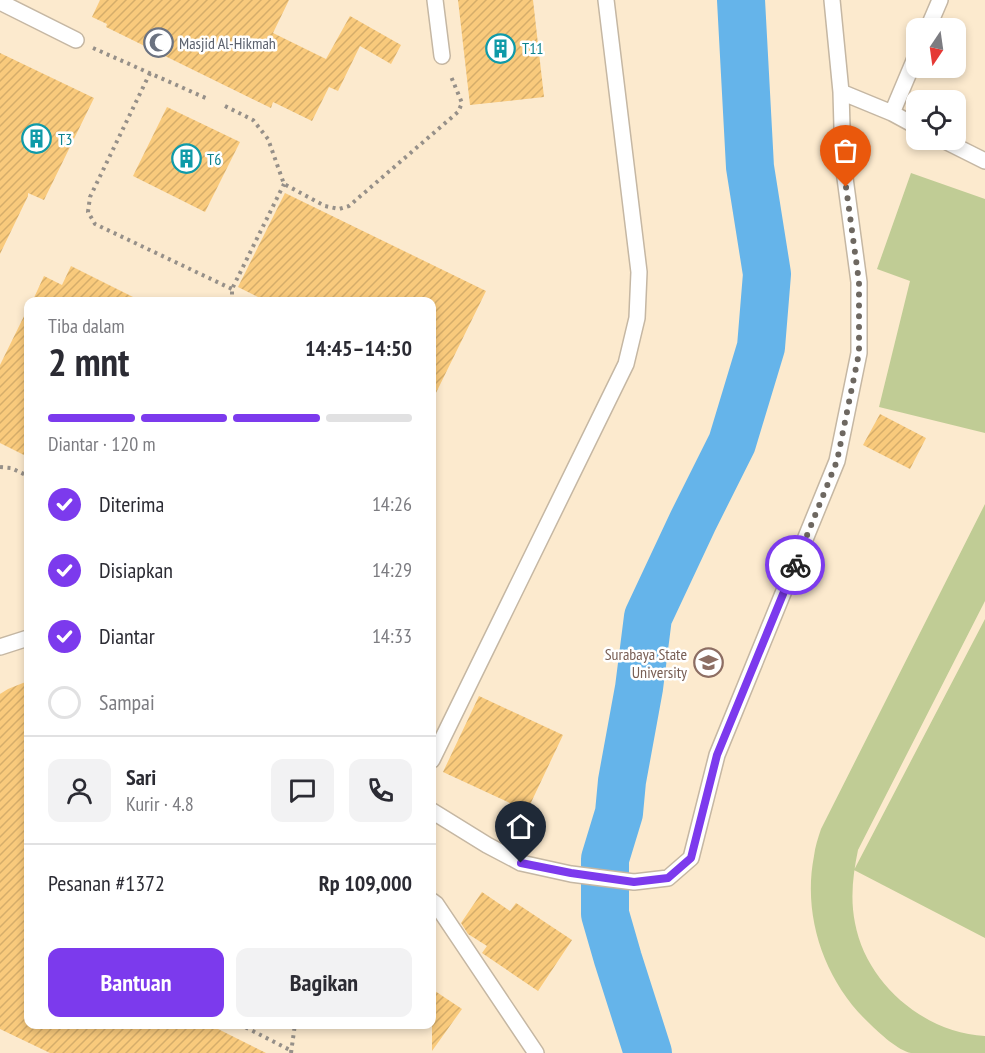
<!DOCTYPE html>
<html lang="id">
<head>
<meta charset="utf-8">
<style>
	body { margin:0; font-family:"PT Sans Narrow",sans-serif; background:#f2f2f3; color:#2b2b33; height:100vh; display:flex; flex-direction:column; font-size:22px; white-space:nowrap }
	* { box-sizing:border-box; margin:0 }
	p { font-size:20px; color:#7c7c81 }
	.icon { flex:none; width:33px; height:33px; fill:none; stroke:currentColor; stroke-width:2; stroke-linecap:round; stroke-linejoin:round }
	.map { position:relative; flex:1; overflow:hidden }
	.panel { position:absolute; left:24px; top:297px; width:412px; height:732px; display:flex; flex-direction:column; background:#fff; border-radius:12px; box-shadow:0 3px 9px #0003 }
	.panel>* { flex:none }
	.needle { width:39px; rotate:193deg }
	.buttons { position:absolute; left:906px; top:18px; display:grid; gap:12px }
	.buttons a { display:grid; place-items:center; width:60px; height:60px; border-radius:12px; background:#fff; box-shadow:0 3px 9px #0003; font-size:30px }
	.pin { position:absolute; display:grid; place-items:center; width:51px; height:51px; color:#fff; margin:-62px -26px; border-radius:50% 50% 50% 0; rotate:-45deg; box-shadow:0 0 6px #0007 }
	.pin .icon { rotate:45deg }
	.courier { position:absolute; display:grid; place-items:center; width:60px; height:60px; margin:-30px; border:4px solid #7c3aed; border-radius:50%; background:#fff; color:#222; box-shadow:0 2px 8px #0007 }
	.summary em { font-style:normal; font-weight:800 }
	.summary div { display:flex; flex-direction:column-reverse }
	.summary { display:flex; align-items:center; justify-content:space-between; height:102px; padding:0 24px }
	h1 { font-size:39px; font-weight:800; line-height:45px }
	.bar { display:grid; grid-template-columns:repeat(4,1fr); gap:9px 6px; align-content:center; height:72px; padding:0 24px }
	.bar i { height:8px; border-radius:4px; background:#e1e1e2 }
	.bar .current { background:#7c3aed }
	.bar p { grid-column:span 4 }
	.line { display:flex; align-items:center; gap:15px; padding:0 24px; border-top:2px solid #e1e1e2 }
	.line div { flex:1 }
	.round { display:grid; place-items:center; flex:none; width:63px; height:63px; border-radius:12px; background:#f2f2f3 }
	ol { padding:0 24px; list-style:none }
	li { display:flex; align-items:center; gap:18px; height:66px }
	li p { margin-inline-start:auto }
	li .icon { padding:6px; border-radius:50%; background:#7c3aed; color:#fff; stroke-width:4 }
	li:last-child { color:#7c7c81 }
	li i { width:33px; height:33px; border:3px solid #e1e1e2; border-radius:50% }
	.button { display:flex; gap:12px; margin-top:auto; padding:12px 24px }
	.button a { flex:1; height:69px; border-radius:12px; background:#7c3aed; color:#fff; font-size:24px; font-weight:800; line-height:69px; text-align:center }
	.button a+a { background:#f2f2f3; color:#2b2b33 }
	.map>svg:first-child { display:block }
	.built { fill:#fceace; fill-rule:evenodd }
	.green { fill:#c0cc95 }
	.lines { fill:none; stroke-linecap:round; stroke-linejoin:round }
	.river { stroke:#65b4ea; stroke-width:48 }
	.building { fill:url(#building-hatch) }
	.service-casing { stroke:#c5b7a3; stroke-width:18 }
	.path { stroke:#969089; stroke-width:4; stroke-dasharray:3 4.5; stroke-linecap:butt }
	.service { stroke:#fff; stroke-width:15 }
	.done { stroke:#6e6861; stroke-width:6; stroke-dasharray:0 10.8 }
	.route { stroke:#7c3aed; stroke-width:8 }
	.labels { text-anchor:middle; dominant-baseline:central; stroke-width:5; stroke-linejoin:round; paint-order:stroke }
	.worship-label { font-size:16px; fill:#5b616d; stroke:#fff; text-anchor:start }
	.culture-label { font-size:16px; fill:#0d838f; stroke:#fff; text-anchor:start }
	.education-label { font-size:16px; fill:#785e54; stroke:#fff; text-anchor:end }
</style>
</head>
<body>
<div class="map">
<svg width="985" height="1053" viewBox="0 0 985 1053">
	<defs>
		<pattern id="building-hatch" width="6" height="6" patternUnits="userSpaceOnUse" patternTransform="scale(1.5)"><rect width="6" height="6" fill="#f9ca7c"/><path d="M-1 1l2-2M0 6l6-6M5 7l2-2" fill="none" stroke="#d5ad6a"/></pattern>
	</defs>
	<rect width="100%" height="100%" fill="#fef8f0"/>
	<!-- built -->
	<path class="built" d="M0,0H985V1053H0ZM916,28H956V68H916ZM916,100H956V140H916ZM28,302H432V1024H28Z"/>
	<!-- green -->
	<path class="green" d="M911,173L985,199V433L879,407L910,281L877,269Z
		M985,504V601L858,850C853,874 850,898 855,923C866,983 924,1033 985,1036V1053C968,1053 951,1053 934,1053C927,1053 918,1053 911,1053C899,1051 879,1033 870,1024C825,982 802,917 814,856C815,847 818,838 821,829Z
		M985,619V938L854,870Z"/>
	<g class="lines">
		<!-- river -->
		<path class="river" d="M648,1053L618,959L605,914V859L619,813L622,781L639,688L648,617L693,521L732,443L761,347L767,274L750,167L741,0"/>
	</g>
	<!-- building -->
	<path class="building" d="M100,0H289L273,33L326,59L350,16L401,45L391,64L360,46L338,91L329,87L312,121L273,102L271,108L106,27L107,24L92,17Z
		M458,0H533L544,97L470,105Z
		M0,53L94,98L44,200L28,193V196L0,254Z
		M167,107L240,142L205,212L133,176Z
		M285,193L486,291L432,401V302H268L238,287Z
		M71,266L143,302H32L44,276L62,285Z
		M28,308V457L0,443V365Z
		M880,414L926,438L910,469L863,445Z
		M28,681V1024H208L266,1053H50L0,1029V694L8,689Z
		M479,696L563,735L527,811L443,772Z
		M482,892L510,911L516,903L572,940L538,991L482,953L487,946L468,934L461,923Z
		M432,989L462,1009L432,1051Z"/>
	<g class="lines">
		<defs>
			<path id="service" d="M435,0L442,56
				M0,2L76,40
				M928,28L940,0
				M841,92L892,113L916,126
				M892,113L916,56
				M943,140L985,161
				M0,647L28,638
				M432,760L626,364L637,318L639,272L606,0
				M432,811L487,845L521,863L571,874L634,882L668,878L691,858L717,755L837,461L859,353V282L843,163L841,92L832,0
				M432,901L436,904L536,1053"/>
		</defs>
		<!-- service casing -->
		<use href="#service" class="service-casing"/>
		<!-- path -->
		<path class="path" d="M93,48L208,99
			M150,73L90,197L88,212L95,224L232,289
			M225,106L253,120L268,139L284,184L325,206L339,209L349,206L458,112L462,103L450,74
			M232,302V289L284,184
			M0,467L11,468L28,476
			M239,1024L290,1050
			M291,1053L295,1024"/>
		<!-- service -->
		<use href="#service" class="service"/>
	</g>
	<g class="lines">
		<!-- done -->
		<path class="done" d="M795,565L837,461L859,353V282L846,187"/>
		<!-- route -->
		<path class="route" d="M521,863L571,873L634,882L668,878L691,858L717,755L795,565"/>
	</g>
	<!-- icons -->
	<defs>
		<symbol id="mosque-ring" viewBox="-11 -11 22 22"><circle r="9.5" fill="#fff" stroke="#6b7280" stroke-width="1.5"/><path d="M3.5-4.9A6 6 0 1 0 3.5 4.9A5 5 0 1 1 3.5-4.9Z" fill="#6b7280"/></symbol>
		<symbol id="building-ring" viewBox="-11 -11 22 22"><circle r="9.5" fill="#fff" stroke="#0f9aa8" stroke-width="1.5"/><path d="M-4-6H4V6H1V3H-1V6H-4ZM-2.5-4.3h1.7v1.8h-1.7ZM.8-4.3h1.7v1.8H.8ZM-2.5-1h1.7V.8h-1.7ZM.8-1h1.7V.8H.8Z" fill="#0f9aa8"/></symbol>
		<symbol id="university-ring" viewBox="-11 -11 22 22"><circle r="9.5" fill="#fff" stroke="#8d6e63" stroke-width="1.5"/><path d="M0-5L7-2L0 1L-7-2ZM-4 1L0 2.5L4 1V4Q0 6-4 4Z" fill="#8d6e63"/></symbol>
	</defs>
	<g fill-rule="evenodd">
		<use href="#mosque-ring" x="142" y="26" width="33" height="33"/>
		<use href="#building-ring" x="484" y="32" width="33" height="33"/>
		<use href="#building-ring" x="20" y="122" width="33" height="33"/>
		<use href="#building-ring" x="170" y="142" width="33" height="33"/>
		<use href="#university-ring" x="692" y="646" width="33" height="33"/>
	</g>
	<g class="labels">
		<!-- worship labels -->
		<g class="worship-label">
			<text x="179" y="43">Masjid Al-Hikmah</text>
		</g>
		<!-- culture labels -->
		<g class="culture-label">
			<text x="522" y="48">T11</text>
			<text x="58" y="139">T3</text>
			<text x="207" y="159">T6</text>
		</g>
		<!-- education labels -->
		<g class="education-label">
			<text x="687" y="654">Surabaya State<tspan x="687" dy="18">University</tspan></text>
		</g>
	</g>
</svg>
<div class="buttons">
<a><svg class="needle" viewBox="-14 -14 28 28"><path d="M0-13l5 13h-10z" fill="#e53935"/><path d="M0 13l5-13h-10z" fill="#7c7c81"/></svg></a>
<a><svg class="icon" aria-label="locate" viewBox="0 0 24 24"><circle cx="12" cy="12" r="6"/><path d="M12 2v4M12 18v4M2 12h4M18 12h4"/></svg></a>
</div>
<div class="pin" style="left:846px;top:187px;background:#ea580c"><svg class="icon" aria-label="bag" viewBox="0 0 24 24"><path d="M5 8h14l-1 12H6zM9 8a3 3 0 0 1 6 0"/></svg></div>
<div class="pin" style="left:521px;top:863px;background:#1f2937"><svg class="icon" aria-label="home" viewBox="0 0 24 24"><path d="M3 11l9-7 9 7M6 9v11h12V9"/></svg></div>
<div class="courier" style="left:795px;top:565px"><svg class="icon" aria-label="bike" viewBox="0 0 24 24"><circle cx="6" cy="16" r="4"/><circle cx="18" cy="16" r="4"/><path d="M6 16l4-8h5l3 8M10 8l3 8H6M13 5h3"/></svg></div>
<section class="panel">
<div class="summary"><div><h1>2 mnt</h1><p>Tiba dalam</p></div><em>14:45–14:50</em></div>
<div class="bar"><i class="current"></i><i class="current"></i><i class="current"></i><i></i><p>Diantar · 120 m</p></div>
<ol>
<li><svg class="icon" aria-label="check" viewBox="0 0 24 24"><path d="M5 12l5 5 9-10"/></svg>Diterima<p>14:26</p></li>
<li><svg class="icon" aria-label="check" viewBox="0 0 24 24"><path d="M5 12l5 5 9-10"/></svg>Disiapkan<p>14:29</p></li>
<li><svg class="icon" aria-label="check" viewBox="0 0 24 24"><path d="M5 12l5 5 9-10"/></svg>Diantar<p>14:33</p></li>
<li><i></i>Sampai</li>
</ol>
<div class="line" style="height:108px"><a class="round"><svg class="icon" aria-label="person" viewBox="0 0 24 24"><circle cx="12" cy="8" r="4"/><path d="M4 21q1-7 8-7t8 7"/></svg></a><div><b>Sari</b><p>Kurir · 4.8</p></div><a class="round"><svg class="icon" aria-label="chat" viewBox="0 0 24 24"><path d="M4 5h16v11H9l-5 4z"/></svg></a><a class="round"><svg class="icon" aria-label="phone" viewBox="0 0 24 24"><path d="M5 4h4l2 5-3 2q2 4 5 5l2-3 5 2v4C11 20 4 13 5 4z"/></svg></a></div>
<div class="line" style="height:78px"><div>Pesanan #1372</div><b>Rp 109,000</b></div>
<div class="button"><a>Bantuan</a><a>Bagikan</a></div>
</section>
</div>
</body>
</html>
